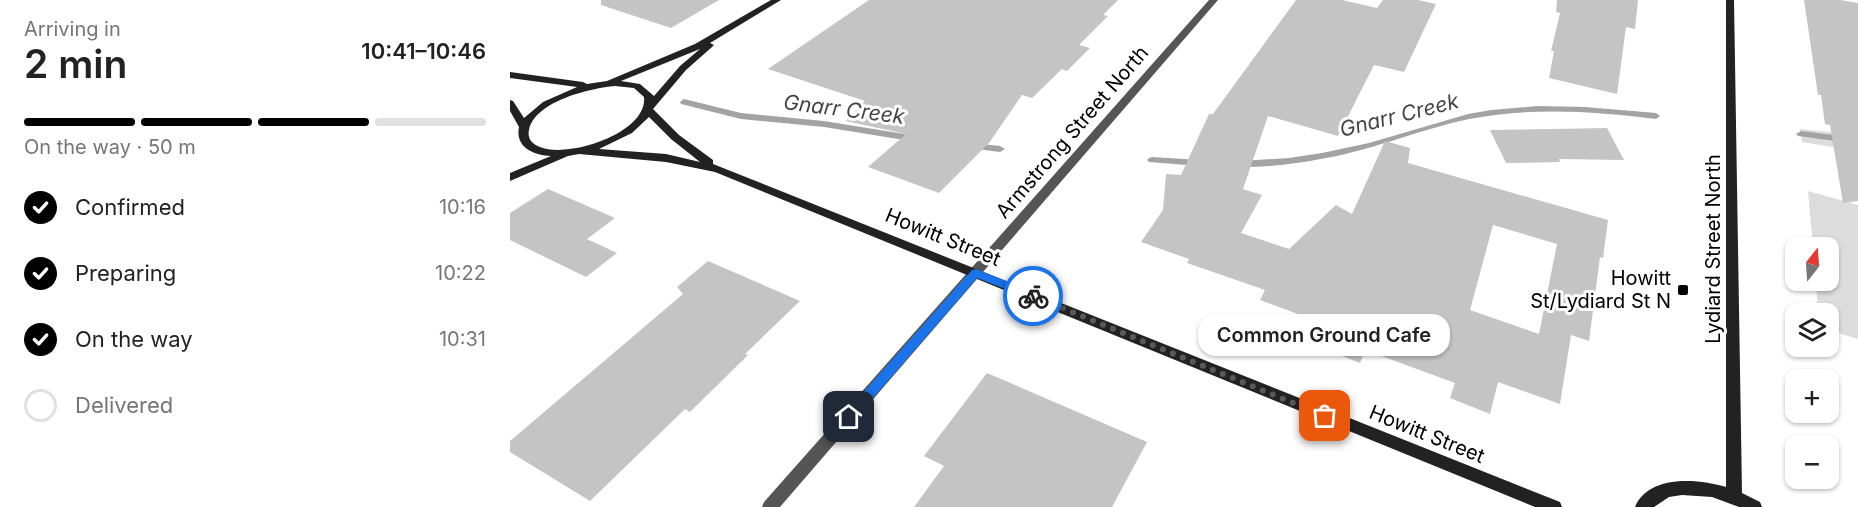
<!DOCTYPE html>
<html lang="en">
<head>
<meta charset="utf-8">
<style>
	body { margin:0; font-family:Inter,sans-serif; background:#f2f2f2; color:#222; height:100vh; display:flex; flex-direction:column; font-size:22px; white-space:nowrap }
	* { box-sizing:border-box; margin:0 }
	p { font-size:20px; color:#767676 }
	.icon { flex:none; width:33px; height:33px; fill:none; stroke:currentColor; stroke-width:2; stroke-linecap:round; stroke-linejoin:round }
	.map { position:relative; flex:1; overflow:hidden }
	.side { display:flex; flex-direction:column; background:#fff; width:510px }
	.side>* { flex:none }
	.needle { width:39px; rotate:17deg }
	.buttons { position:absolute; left:1275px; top:237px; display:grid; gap:12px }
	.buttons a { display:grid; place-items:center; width:54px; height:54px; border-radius:12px; background:#fff; box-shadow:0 2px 4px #0004; font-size:30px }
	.pin { position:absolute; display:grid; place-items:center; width:51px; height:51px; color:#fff; margin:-26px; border-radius:12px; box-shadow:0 3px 9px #0006 }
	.courier { position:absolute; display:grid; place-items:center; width:60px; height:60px; margin:-30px; border:4px solid #1a73e8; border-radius:50%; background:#fff; color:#222; box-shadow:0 2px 8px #0007 }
	.bubble { position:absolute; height:42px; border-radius:18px; background:#fff; box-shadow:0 2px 4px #0004; font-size:20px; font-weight:600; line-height:42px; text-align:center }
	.head em { font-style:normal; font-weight:600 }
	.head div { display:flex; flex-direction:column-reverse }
	.head { display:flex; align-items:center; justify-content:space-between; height:102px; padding:0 24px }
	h1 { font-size:39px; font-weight:600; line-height:45px }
	.bar { display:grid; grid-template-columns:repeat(4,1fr); gap:9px 6px; align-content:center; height:72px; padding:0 24px }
	.bar i { height:8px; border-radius:4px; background:#e0e0e0 }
	.bar .selected { background:#000 }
	.bar p { grid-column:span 4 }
	ol { padding:0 24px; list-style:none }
	li { display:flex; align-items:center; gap:18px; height:66px }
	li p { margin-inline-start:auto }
	li .icon { padding:6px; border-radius:50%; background:#000; color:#fff; stroke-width:4 }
	li:last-child { color:#767676 }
	li i { width:33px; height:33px; border:3px solid #e0e0e0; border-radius:50% }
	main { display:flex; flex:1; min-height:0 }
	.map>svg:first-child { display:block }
	.green { fill:#dcdcdc }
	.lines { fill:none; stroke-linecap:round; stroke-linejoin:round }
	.stream { fill:#a3a3a3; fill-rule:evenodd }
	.building { fill:#c4c4c4; fill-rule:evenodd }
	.street { fill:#555; fill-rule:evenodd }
	.secondary { fill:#222; fill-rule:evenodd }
	.route { fill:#1a73e8 }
	.done { stroke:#595959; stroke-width:6; stroke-dasharray:0 10.8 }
	.poi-dot { fill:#000; stroke:#fff; stroke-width:2 }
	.labels { text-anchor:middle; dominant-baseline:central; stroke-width:6; stroke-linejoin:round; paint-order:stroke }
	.street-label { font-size:20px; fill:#000; stroke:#fff }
	.poi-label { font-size:20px; fill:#000; stroke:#fff; text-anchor:end }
	.water-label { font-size:21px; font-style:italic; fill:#444; stroke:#fff }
</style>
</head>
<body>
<main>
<section class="side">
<div class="head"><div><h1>2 min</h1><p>Arriving in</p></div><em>10:41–10:46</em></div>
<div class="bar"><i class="selected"></i><i class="selected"></i><i class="selected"></i><i></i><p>On the way · 50 m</p></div>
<ol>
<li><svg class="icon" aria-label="check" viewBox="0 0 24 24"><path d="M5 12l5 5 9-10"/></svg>Confirmed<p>10:16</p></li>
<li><svg class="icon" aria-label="check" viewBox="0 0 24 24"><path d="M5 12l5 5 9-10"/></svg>Preparing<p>10:22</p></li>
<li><svg class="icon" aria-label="check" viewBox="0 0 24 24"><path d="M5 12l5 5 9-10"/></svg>On the way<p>10:31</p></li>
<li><i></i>Delivered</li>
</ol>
</section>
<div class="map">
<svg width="1348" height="507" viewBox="0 0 1348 507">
	<rect width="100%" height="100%" fill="#fff"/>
	<!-- green -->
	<path class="green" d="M1290,129L1348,135V151L1292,142Z
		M1298,191L1348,205V339L1319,330L1318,314L1308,313L1306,281L1318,280V248L1303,247Z"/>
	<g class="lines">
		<!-- stream -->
		<path class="stream" d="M174,99L231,113L314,121L407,136L412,139L407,142L314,127L231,119L171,104L170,102Z
			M1028,106L1075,107L1146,113L1150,116L1146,119C1084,111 1021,107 959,119C907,130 858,152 805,160C791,163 733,171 724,164L729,161L779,158L812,153L859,143L958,114L981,110Z
			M1291,131L1348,138V144L1288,136L1286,134Z
			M461,143L490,146L495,149L490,152L458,148L456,146Z
			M642,157L690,160L695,163L690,166L639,162L637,160L639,158Z"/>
	</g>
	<!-- building -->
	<path class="building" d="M91,0H209L161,28L91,5Z
		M359,0H608L593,15L598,16L569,45L580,48L557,71L552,69L522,98L512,95L479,143L429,193L358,167L396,134L336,121L355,101L258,69Z
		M786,0H832L867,8L873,0H908L926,4L894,72L864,65L828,136L758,116L733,189L752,195L731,233L779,249L826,205L842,214L875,141L900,148L898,163L1098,220L1093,258L1090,257L1079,341L1061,335L1050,404L988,382L980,414L940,398L945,383L855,350L850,363L822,352L829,329L750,300L755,290L677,263L679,259L631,242L653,210L656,174L671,175L699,114H703ZM983,225L1047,244L1029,334L960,310Z
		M1047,0H1128L1125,29L1116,27L1107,94L1039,78L1044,51H1041L1050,13L1046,12Z
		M1294,0H1330L1348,3V201L1333,203L1320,125L1315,124L1311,95H1308Z
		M1097,128L1114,160L1049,159L1050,162L996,163L980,130Z
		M38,189L105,218L77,239L107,253L76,277L0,240V213Z
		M198,261L290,301L235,354L238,355L180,412L175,409L80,501L0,452V441L173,294L167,287Z
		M477,373L637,442L602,507H404L434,466L414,456Z"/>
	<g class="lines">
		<!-- street -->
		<path class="street" d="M699,0H708L270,507H252L254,502Z"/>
		<!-- secondary -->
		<path class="secondary" d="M261,0H271L200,43L204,45L202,47L176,70L143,109L169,135L203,160V164L1050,502L1052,507H1025L205,172L156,162L69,154L58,156L0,181V173L41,156C23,155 5,147 9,127L0,111V100L3,101L14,118L33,102L67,87L0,78V72L73,82L77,84L97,81L185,44ZM190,49L170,66L144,96L130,84L111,81ZM105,86L124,88L134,97C138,133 58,159 30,147C22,144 17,138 19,130C25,101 81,88 105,86ZM139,117L161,139L190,162L156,154L89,149L122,133Z
			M1216,0H1224L1232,493L1250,502L1252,507H1229L1202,497L1172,495L1159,497L1144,507H1125C1139,474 1189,479 1216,487Z"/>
	</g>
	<!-- route -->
	<path class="route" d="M466,269L527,293L528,296L523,300L467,278L343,421H335V413L462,270Z"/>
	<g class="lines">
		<!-- done -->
		<path class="done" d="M523,296L815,416"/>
	</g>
	<!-- markers -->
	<rect class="poi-dot" x="1167" y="284" width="12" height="12" rx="3"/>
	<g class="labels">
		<!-- street labels -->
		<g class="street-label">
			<text transform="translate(562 132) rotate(-49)">Armstrong Street North</text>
			<text transform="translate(433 237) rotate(22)">Howitt Street</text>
			<text transform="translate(1203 249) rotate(-90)">Lydiard Street North</text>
			<text transform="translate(917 434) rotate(22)">Howitt Street</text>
		</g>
		<!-- poi labels -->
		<g class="poi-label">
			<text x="1161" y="278">Howitt<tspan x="1161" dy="23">St/Lydiard St N</tspan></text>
		</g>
		<!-- water labels -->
		<g class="water-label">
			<text transform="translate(334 109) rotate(7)">Gnarr Creek</text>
			<text transform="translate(889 115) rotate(-14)">Gnarr Creek</text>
		</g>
	</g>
</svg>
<div class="buttons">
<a><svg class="needle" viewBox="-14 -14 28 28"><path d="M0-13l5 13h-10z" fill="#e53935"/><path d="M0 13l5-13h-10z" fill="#767676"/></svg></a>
<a><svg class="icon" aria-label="layers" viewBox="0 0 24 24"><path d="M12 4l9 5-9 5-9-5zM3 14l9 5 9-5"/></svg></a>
<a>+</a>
<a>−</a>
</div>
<div class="pin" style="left:815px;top:416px;background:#ea580c"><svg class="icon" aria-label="bag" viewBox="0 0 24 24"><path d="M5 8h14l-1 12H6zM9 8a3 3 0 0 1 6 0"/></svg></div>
<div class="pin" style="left:339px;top:417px;background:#1f2937"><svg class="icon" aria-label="home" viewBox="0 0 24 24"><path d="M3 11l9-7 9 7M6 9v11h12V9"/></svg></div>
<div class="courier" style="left:523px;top:296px"><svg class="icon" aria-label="bike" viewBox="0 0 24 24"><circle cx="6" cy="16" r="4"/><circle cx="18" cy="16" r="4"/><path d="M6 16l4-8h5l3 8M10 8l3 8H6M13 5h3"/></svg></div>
<div class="bubble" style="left:688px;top:314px;width:252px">Common Ground Cafe</div>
</div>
</main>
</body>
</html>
